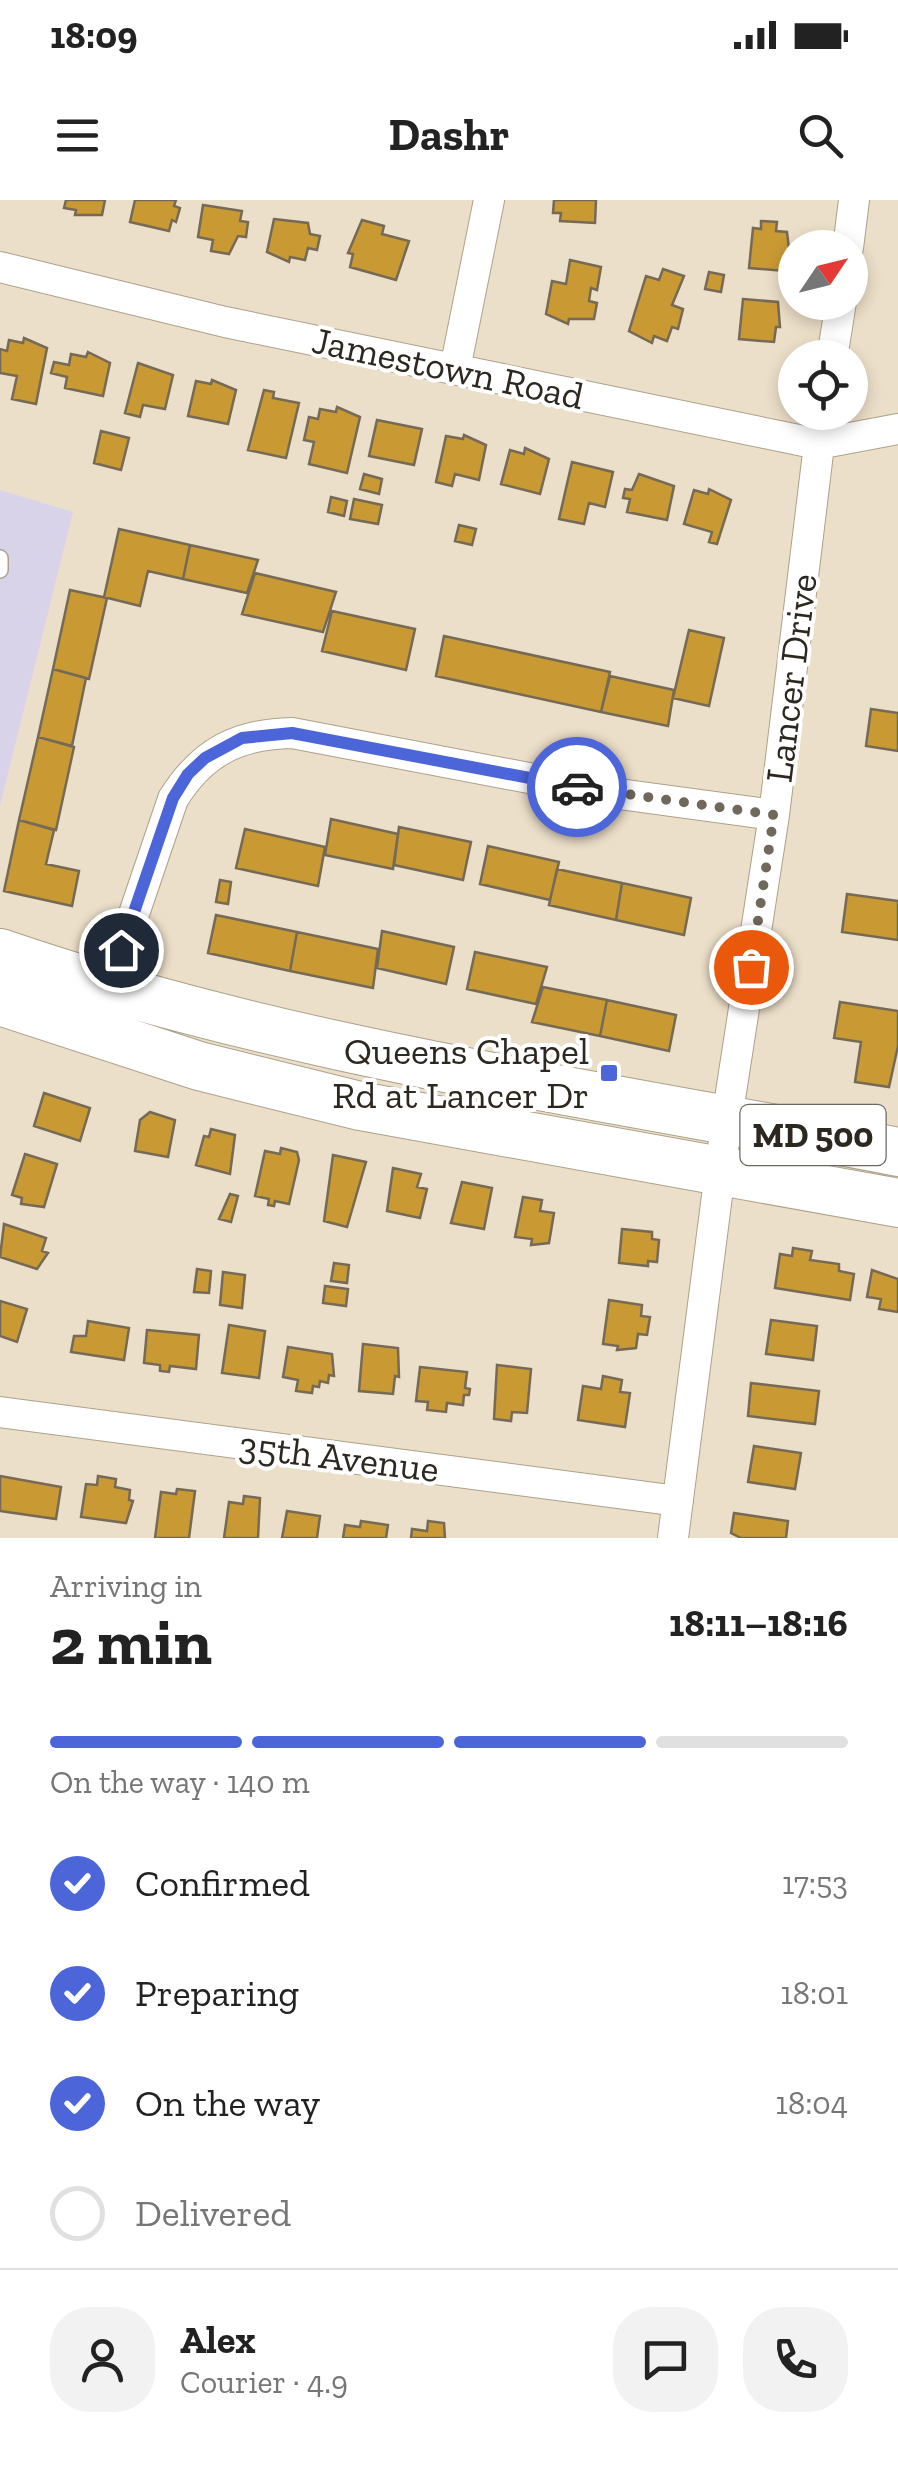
<!DOCTYPE html>
<html lang="en">
<head>
<meta charset="utf-8">
<style>
	body { margin:0; font-family:"Zilla Slab",serif; background:#f2f2f2; color:#222; height:100vh; display:flex; flex-direction:column; font-size:38px; white-space:nowrap }
	* { box-sizing:border-box; margin:0 }
	p { font-size:32px; color:#767676 }
	.icon { flex:none; width:55px; height:55px; fill:none; stroke:currentColor; stroke-width:2; stroke-linecap:round; stroke-linejoin:round }
	.map { position:relative; height:1338px; overflow:hidden }
	.panel { display:flex; flex-direction:column; background:#fff; flex:1 }
	.panel>* { flex:none }
	.needle { width:65px; rotate:55deg }
	.controls { position:absolute; left:778px; top:30px; display:grid; gap:20px }
	.controls a { display:grid; place-items:center; width:90px; height:90px; border-radius:50%; background:#fff; box-shadow:0 5px 15px #0003; font-size:50px }
	.pin { position:absolute; display:grid; place-items:center; width:85px; height:85px; color:#fff; margin:-42px; border:5px solid #fff; border-radius:50%; box-shadow:0 2px 10px #0007 }
	.courier { position:absolute; display:grid; place-items:center; width:100px; height:100px; margin:-50px; border:8px solid #4c65d9; border-radius:50%; background:#fff; color:#222; box-shadow:0 2px 12px #0007 }
	.headline em { font-style:normal; font-weight:700 }
	.headline div { display:flex; flex-direction:column-reverse }
	.headline { display:flex; align-items:center; justify-content:space-between; height:170px; padding:0 50px }
	h1 { font-size:65px; font-weight:700; line-height:75px }
	.bar { display:grid; grid-template-columns:repeat(4,1fr); gap:15px 10px; align-content:center; height:120px; padding:0 50px }
	.bar i { height:12px; border-radius:8px; background:#e0e0e0 }
	.bar .selected { background:#4c65d9 }
	.bar p { grid-column:span 4 }
	.line { display:flex; align-items:center; gap:25px; padding:0 50px; border-top:2px solid #e0e0e0 }
	.line div { flex:1 }
	.round { display:grid; place-items:center; flex:none; width:105px; height:105px; border-radius:40px; background:#f2f2f2 }
	ol { padding:0 50px; list-style:none }
	li { display:flex; align-items:center; gap:30px; height:110px }
	li p { margin-inline-start:auto }
	li .icon { padding:10px; border-radius:50%; background:#4c65d9; color:#fff; stroke-width:4 }
	li:last-child { color:#767676 }
	li i { width:55px; height:55px; border:5px solid #e0e0e0; border-radius:50% }
	.status { display:flex; justify-content:space-between; align-items:center; height:70px; padding:0 50px; background:#fff; direction:ltr }
	.status svg { height:28px; fill:currentColor }
	header { display:flex; justify-content:space-between; align-items:center; height:130px; padding:0 50px; background:#fff; font-size:45px; font-weight:700 }
	.map>svg:first-child { display:block }
	.commercial { fill:#d9d3e9 }
	.building { fill:#c99934; stroke:#756a55; stroke-width:2.5 }
	.lines { fill:none; stroke-linecap:round; stroke-linejoin:round }
	.lane-casing { stroke:#ada18b; stroke-width:18 }
	.street-casing { stroke:#ada18b; stroke-width:32 }
	.primary-casing { stroke:#ada18b; stroke-width:50 }
	.lane { stroke:#fff; stroke-width:15 }
	.street { stroke:#fff; stroke-width:30 }
	.primary { stroke:#fff; stroke-width:48 }
	.done { stroke:#70685a; stroke-width:10; stroke-dasharray:0 18 }
	.route { stroke:#4c65d9; stroke-width:12 }
	.poi-dot { fill:#4c65d9; stroke:#fff; stroke-width:4 }
	.labels { text-anchor:middle; dominant-baseline:central; stroke-width:8; stroke-linejoin:round; paint-order:stroke }
	.shield { fill:#fff; stroke:#6c6862; stroke-width:2.5 }
	.shield-label { font-size:35px; font-weight:bold; fill:#2d281f }
	.street-label { font-size:38px; fill:#2d281f; stroke:#fff }
	.poi-label { font-size:38px; fill:#2d281f; stroke:#fff; text-anchor:end }
</style>
</head>
<body>
<div class="status"><b>18:09</b><svg viewBox="0 0 49 12"><path d="M0 12V9h3v3zM5 12V6h3v6zM10 12V3h3v9zM15 12V0h3v12zM26 1h20v11H26zM47 4h2v5h-2z"/></svg></div>
<header><svg class="icon" aria-label="menu" viewBox="0 0 24 24"><path d="M4 6h16M4 12h16M4 18h16"/></svg>Dashr<svg class="icon" aria-label="search" viewBox="0 0 24 24"><circle cx="10" cy="10" r="6"/><path d="M15 15l6 6"/></svg></header>
<div class="map">
<svg width="898" height="1338" viewBox="0 0 898 1338">
	<rect width="100%" height="100%" fill="#ecdfc9"/>
	<!-- commercial -->
	<path class="commercial" d="M0,290L73,312L0,606Z"/>
	<!-- building -->
	<path class="building" d="M66,0H105L102,15H75L76,10L64,8Z
		M135,0H176L174,6L180,8L176,22L172,20L169,31L130,22Z
		M554,0H596L595,23L560,21L561,13H553Z
		M203,5L242,11L240,21L248,22L246,37L238,36L229,54L211,51L213,40L198,37Z
		M274,19L308,23L310,34L320,36L317,50L308,48L305,60L290,57L289,62L267,52Z
		M362,20L384,26L382,34L409,41L396,80L350,67L353,54L348,53Z
		M761,21L777,22L776,31L787,32L790,57H785L784,71L749,68L753,28L761,29Z
		M570,60L601,67L597,90L591,88L589,101L597,103L594,119H569L568,124L546,114L552,81L566,84Z
		M663,69L684,76L672,105L683,109L678,129L672,127L667,141L654,136L652,143L629,131L646,76L659,80Z
		M709,72L724,75L721,92L705,89Z
		M743,99L778,102L780,127H776L774,142L739,139Z
		M24,138L47,148L36,204L12,199L17,176L0,173V149L7,151L9,140L23,143Z
		M88,152L110,163L103,196L65,188L67,177L51,173L54,162L69,165L71,154L86,157Z
		M138,163L173,175L165,209L143,205L140,217L125,213Z
		M212,180L236,190L228,224L188,216L196,181L211,184Z
		M264,190L274,192L273,198L299,203L286,258L248,250Z
		M337,207L360,217L347,273L309,264L314,242L304,240L309,217L318,219L320,209L336,212Z
		M377,220L422,229L414,265L369,256Z
		M101,231L129,238L121,270L94,263Z
		M464,235L486,245L479,280L455,274L452,286L436,282L446,236L463,239Z
		M525,248L549,259L540,294L501,284L510,250L524,254Z
		M572,262L613,272L605,307L589,303L584,324L559,319Z
		M364,274L382,279L379,294L360,289Z
		M639,274L674,286L667,320L627,312L630,299L623,298L625,289L632,290Z
		M709,289L731,300L717,344L709,342L712,332L684,324L694,290L708,294Z
		M331,297L347,301L344,316L328,312Z
		M354,299L382,305L378,324L350,319Z
		M459,325L476,329L472,345L455,341Z
		M119,329L190,345L183,379L148,371L140,406L104,397Z
		M190,345L258,360L247,393L183,379Z
		M255,373L336,392L323,432L242,414Z
		M70,390L107,398L89,479L53,469Z
		M332,411L415,429L406,470L322,451Z
		M689,430L724,438L709,506L673,498Z
		M444,436L610,472L601,512L436,476Z
		M53,469L86,478L72,546L38,537Z
		M610,476L674,490L668,526L601,512Z
		M871,509L898,513V551L866,546Z
		M38,537L74,547L56,630L19,620Z
		M331,619L398,634L393,669L325,655Z
		M19,620L54,630L46,664L79,671L72,706L4,691Z
		M399,627L471,642L463,680L394,665Z
		M245,629L325,647L318,686L236,668Z
		M488,646L559,662L550,700L480,684Z
		M557,669L622,683L616,720L549,705Z
		M220,680L231,682L228,704L216,702Z
		M622,683L691,698L684,735L616,720Z
		M847,694L898,701V740L842,732Z
		M216,715L297,732L290,771L208,753Z
		M382,731L454,747L446,784L377,768Z
		M297,732L378,749L373,788L290,771Z
		M475,752L547,767L536,804L467,789Z
		M543,787L607,800L600,836L532,822Z
		M607,800L676,815L669,851L600,836Z
		M840,802L898,811V846L889,887L855,882L861,842L834,838Z
		M44,893L90,908L80,941L34,926Z
		M150,912L175,920L168,957L135,951L140,920Z
		M211,929L235,935L230,974L196,965L204,936L209,937Z
		M281,948L297,952L299,960L289,1004L275,1001L274,1006L268,1005L269,999L255,996L265,951L280,954Z
		M25,954L57,964L44,1007L21,1004L22,998L12,995Z
		M333,955L366,962L347,1027L324,1021Z
		M393,968L421,974L417,987L427,989L420,1018L387,1011Z
		M462,982L492,988L484,1029L451,1023Z
		M230,994L238,996L231,1022L219,1019Z
		M523,997L542,1000L540,1011L554,1013L549,1043L531,1045L532,1039L515,1037Z
		M4,1024L46,1038L42,1051L48,1053L37,1069L0,1057Z
		M622,1029L652,1032V1039L659,1040L657,1062L648,1061V1066L619,1063Z
		M793,1048L812,1051L810,1060L839,1064V1071L854,1074L850,1100L775,1088L780,1054L792,1056Z
		M334,1063L349,1065L347,1083L331,1081Z
		M197,1069L211,1071L209,1093L194,1092Z
		M872,1070L898,1079V1112L879,1109L881,1099L867,1097Z
		M223,1072L245,1075L242,1108L220,1105Z
		M325,1086L348,1089L346,1106L323,1103Z
		M609,1100L642,1105L641,1116L650,1117L647,1135L638,1134L636,1148L617,1150L618,1146L603,1144Z
		M0,1101L27,1109L17,1142L0,1136Z
		M771,1120L817,1126L813,1160L766,1154Z
		M88,1121L129,1128L124,1160L71,1152L74,1136H86Z
		M229,1125L265,1131L259,1178L222,1173Z
		M147,1130L199,1135L196,1169L170,1166L169,1172L160,1171V1165L144,1163Z
		M363,1144L398,1148L399,1177L395,1176L393,1194L359,1191Z
		M288,1147L332,1154L334,1176L329,1175L328,1183L320,1181L319,1187L313,1186L312,1193L296,1191L298,1180L283,1177Z
		M497,1165L531,1169L527,1213L512,1212L511,1221L494,1219Z
		M420,1167L467,1172L465,1188L470,1189L469,1195H464L463,1205L447,1203L446,1212L427,1210L428,1202L416,1201Z
		M603,1176L622,1180L620,1192L630,1193L625,1227L578,1220L583,1186L601,1189Z
		M751,1183L819,1191L815,1224L748,1216Z
		M754,1246L801,1253L795,1289L748,1282Z
		M0,1276L61,1287L56,1319L0,1311Z
		M98,1276L116,1279L115,1287L130,1290L129,1300L133,1301L126,1323L81,1317L86,1284L97,1285Z
		M177,1289L195,1291L189,1338H155L161,1292L176,1294Z
		M244,1296L260,1298L258,1338H224L229,1302L243,1304Z
		M287,1311L320,1316L317,1338H282Z
		M734,1313L788,1321L786,1338H741L731,1333Z
		M361,1321L388,1325L386,1338H343L345,1325L360,1327Z
		M428,1321L444,1323L445,1338H411L412,1329L427,1331Z"/>
	<g class="lines">
		<defs>
			<path id="lane" d="M0,358V370"/>
			<path id="street" d="M848,48L854,0
				M0,67L225,122L818,244L898,229
				M832,158L841,102
				M455,169L489,0
				M103,805L173,599C202,552 238,534 292,533L597,591L774,615
				M0,1212L678,1301
				M673,1338L727,918L774,615L823,212"/>
			<path id="primary" d="M0,753C291,853 597,893 898,952
				M0,801L199,866L360,906L898,1003"/>
		</defs>
		<!-- lane casing -->
		<use href="#lane" class="lane-casing"/>
		<!-- street casing -->
		<use href="#street" class="street-casing"/>
		<!-- primary casing -->
		<use href="#primary" class="primary-casing"/>
		<!-- lane -->
		<use href="#lane" class="lane"/>
		<!-- street -->
		<use href="#street" class="street"/>
		<!-- primary -->
		<use href="#primary" class="primary"/>
	</g>
	<g class="lines">
		<!-- done -->
		<path class="done" d="M577,587L774,615L751,767"/>
		<!-- route -->
		<path class="route" d="M121,750L173,598L188,574L205,558L242,538L292,533L577,587"/>
	</g>
	<!-- markers -->
	<rect class="poi-dot" x="599" y="863" width="20" height="20" rx="5"/>
	<g class="labels">
		<!-- shield labels -->
		<rect class="shield" x="740.5" y="905" width="145" height="60" rx="8"/>
		<g class="shield-label">
			<text x="813" y="935">MD 500</text>
		</g>
		<!-- street labels -->
		<g class="street-label">
			<text transform="translate(448 168) rotate(12)">Jamestown Road</text>
			<text transform="translate(791 478) rotate(-83)">Lancer Drive</text>
			<text transform="translate(339 1257) rotate(7)">35th Avenue</text>
		</g>
		<!-- poi labels -->
		<g class="poi-label">
			<text x="589" y="851">Queens Chapel<tspan x="589" dy="44">Rd at Lancer Dr</tspan></text>
		</g>
	</g>
</svg>
<div class="controls">
<a><svg class="needle" viewBox="-14 -14 28 28"><path d="M0-13l5 13h-10z" fill="#e53935"/><path d="M0 13l5-13h-10z" fill="#767676"/></svg></a>
<a><svg class="icon" aria-label="locate" viewBox="0 0 24 24"><circle cx="12" cy="12" r="6"/><path d="M12 2v4M12 18v4M2 12h4M18 12h4"/></svg></a>
</div>
<div class="pin" style="left:751px;top:767px;background:#ea580c"><svg class="icon" aria-label="bag" viewBox="0 0 24 24"><path d="M5 8h14l-1 12H6zM9 8a3 3 0 0 1 6 0"/></svg></div>
<div class="pin" style="left:121px;top:750px;background:#1f2937"><svg class="icon" aria-label="home" viewBox="0 0 24 24"><path d="M3 11l9-7 9 7M6 9v11h12V9"/></svg></div>
<div class="courier" style="left:577px;top:587px"><svg class="icon" aria-label="car" viewBox="0 0 24 24"><path d="M5 17H2v-5l4-1 3-4h7l3 4 3 1v5h-3M9 17h6M6 11h13"/><circle cx="7" cy="17" r="2"/><circle cx="17" cy="17" r="2"/></svg></div>
</div>
<section class="panel">
<div class="headline"><div><h1>2 min</h1><p>Arriving in</p></div><em>18:11–18:16</em></div>
<div class="bar"><i class="selected"></i><i class="selected"></i><i class="selected"></i><i></i><p>On the way · 140 m</p></div>
<ol>
<li><svg class="icon" aria-label="check" viewBox="0 0 24 24"><path d="M5 12l5 5 9-10"/></svg>Confirmed<p>17:53</p></li>
<li><svg class="icon" aria-label="check" viewBox="0 0 24 24"><path d="M5 12l5 5 9-10"/></svg>Preparing<p>18:01</p></li>
<li><svg class="icon" aria-label="check" viewBox="0 0 24 24"><path d="M5 12l5 5 9-10"/></svg>On the way<p>18:04</p></li>
<li><i></i>Delivered</li>
</ol>
<div class="line" style="height:180px"><a class="round"><svg class="icon" aria-label="person" viewBox="0 0 24 24"><circle cx="12" cy="8" r="4"/><path d="M4 21q1-7 8-7t8 7"/></svg></a><div><b>Alex</b><p>Courier · 4.9</p></div><a class="round"><svg class="icon" aria-label="chat" viewBox="0 0 24 24"><path d="M4 5h16v11H9l-5 4z"/></svg></a><a class="round"><svg class="icon" aria-label="phone" viewBox="0 0 24 24"><path d="M5 4h4l2 5-3 2q2 4 5 5l2-3 5 2v4C11 20 4 13 5 4z"/></svg></a></div>
</section>
</body>
</html>
